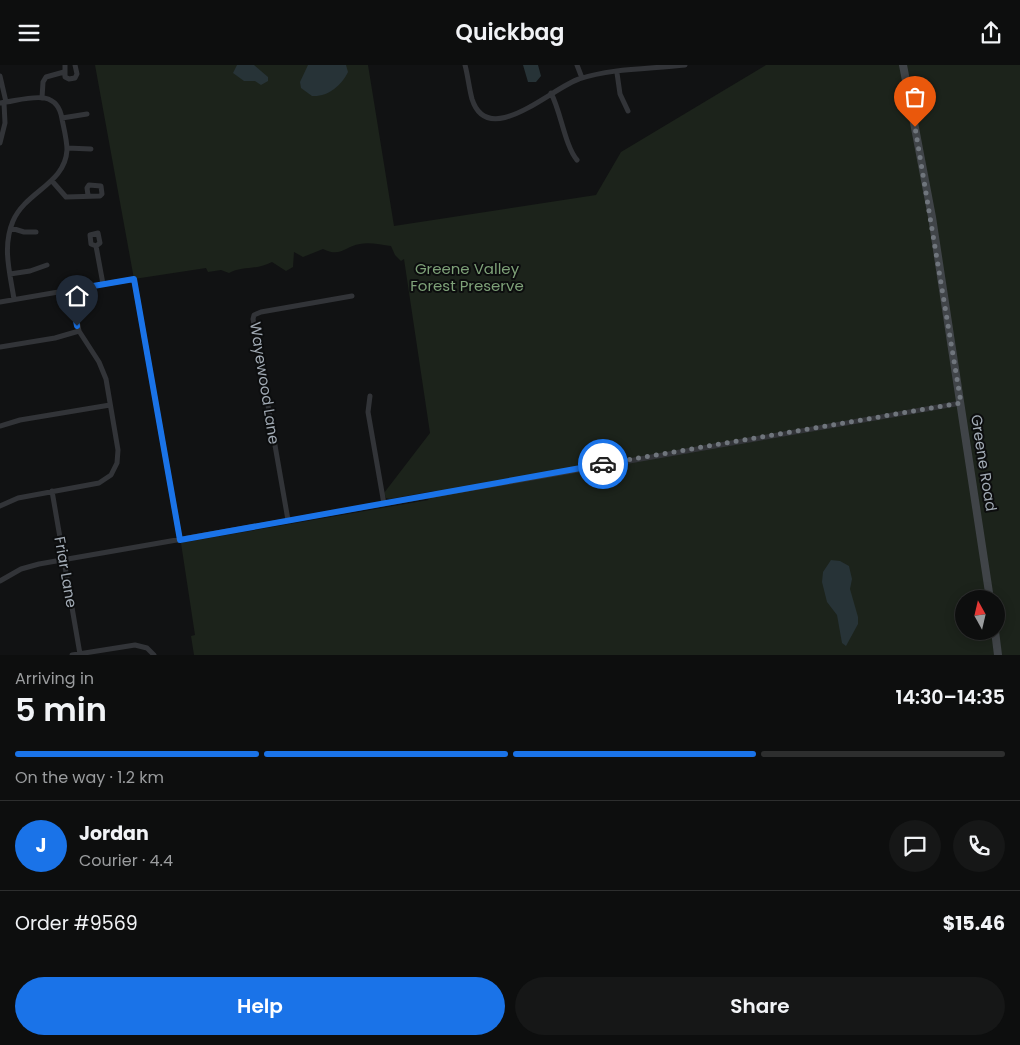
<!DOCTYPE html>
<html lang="en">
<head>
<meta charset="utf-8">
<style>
	body { margin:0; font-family:Poppins,sans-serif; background:#161717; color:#f1f3f6; height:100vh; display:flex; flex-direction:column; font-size:19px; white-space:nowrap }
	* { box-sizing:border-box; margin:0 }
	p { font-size:16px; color:#9a9c9e }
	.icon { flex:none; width:28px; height:28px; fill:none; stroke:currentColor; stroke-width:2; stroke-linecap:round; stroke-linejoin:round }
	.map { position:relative; height:590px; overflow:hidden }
	.panel { display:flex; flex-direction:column; background:#0d0e0e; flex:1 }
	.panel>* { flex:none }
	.needle { width:32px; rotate:352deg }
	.tools { position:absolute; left:955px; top:525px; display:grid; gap:10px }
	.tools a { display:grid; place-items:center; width:50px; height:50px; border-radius:50%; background:#0d0e0e; box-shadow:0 2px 12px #0003,0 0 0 1px #2d2e2e; font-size:25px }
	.pin { position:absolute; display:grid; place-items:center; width:42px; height:42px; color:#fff; margin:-51px -21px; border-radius:50% 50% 50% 0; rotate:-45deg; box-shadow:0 0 5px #0007 }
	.pin .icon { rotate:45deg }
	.courier { position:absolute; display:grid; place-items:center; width:50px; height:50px; margin:-25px; border:4px solid #1a73e8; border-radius:50%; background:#fff; color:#222; box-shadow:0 1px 6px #0007 }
	.summary em { font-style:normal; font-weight:600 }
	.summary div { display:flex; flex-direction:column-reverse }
	.summary { display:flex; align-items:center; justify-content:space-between; height:85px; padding:0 15px }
	h1 { font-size:32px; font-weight:600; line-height:38px }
	.bar { display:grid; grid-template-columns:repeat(4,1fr); gap:8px 5px; align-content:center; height:60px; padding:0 15px }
	.bar i { height:6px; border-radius:4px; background:#2d2e2e }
	.bar .current { background:#1a73e8 }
	.bar p { grid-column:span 4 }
	.line { display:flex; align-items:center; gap:12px; padding:0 15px; border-top:1px solid #2d2e2e }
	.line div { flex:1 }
	.round { display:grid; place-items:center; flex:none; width:52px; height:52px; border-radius:26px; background:#161717 }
	.cta { display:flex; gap:10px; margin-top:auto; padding:10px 15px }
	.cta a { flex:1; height:58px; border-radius:30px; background:#1a73e8; color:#fff; font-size:20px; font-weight:600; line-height:58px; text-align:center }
	.cta a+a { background:#161717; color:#f1f3f6 }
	header { display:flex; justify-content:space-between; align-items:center; height:65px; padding:0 15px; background:#0d0e0e; font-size:22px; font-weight:600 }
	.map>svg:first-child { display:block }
	.green { fill:#1c231b; fill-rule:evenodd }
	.water { fill:#273337 }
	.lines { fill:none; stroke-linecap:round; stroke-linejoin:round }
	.street { stroke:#323438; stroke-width:5 }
	.secondary { stroke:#404448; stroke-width:8 }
	.done { stroke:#6f757c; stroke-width:5; stroke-dasharray:0 9 }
	.route { stroke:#1a73e8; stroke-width:6 }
	.labels { text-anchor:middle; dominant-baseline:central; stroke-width:4; stroke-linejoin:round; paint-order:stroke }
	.park-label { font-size:15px; fill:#7ea178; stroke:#0c0d0e }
	.street-label { font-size:15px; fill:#a2abb5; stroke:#0c0d0e }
</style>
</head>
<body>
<header><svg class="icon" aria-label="menu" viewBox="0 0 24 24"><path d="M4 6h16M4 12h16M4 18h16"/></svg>Quickbag<svg class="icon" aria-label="share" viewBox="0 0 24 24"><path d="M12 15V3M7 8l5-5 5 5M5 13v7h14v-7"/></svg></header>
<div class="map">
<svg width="1020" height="590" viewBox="0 0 1020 590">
	<rect width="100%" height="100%" fill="#111213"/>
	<!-- green -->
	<path class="green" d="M95,0H368L394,161L596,130L621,87L766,0H1020V590H194L191,571L195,570L181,478L428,435L434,426L390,434L386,433L384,428L430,368L404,194L401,196L395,190L391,181C382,180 369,177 360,179C345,181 341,193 323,184L303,192L294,187L293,202L286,206L272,197C258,205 242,201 229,208L221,205L208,207L206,203L134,214ZM964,534H996V566H964Z"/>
	<!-- water -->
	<path class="water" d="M237,0H254L268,12V16L261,20L255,16H244L233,8Z
		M308,0H346L348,7C341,21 328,32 312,31L301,23L300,17Z
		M523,0H538L541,11L536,17H528Z
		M831,495L840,496L849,501L852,514L850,524L858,552V559L846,581L842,578L837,550L827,537L822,517L823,507Z"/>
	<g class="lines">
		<!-- street -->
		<path class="street" d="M65,0V12L69,14L75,13L77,9L75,0
			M465,0C468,11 469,23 472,34C488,85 553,22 579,14C612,3 651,4 685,0
			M577,0L582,13
			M617,8L620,29L628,46
			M0,11L6,37
			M551,28C561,47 565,81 577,95
			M42,33L43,17L46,12L64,7
			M0,38C25,35 57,21 62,54C64,64 67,75 67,85C65,119 26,126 13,156C2,182 10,208 14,234
			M62,53L87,49
			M0,78L5,58L4,38
			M67,83L91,84
			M52,116L66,132L100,131L102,129L101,121L89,120L87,123L88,130
			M11,163L24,167H36
			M96,181L100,178L98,168L90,170L91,179L96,181L103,219
			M10,209L30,206L47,200
			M0,237L134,214L180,475
			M0,282L55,273L79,266
			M370,331L368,347L384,439
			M0,361L20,355L110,340
			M52,426L80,589
			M0,441L18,433L99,418L111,410L117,398L118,385L106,314L99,297L79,266L71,225
			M288,455L253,254L254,250L261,247L352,231
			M0,516L21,504L39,499L961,338
			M72,590L135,580L147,583L154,590"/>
		<!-- secondary -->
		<path class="secondary" d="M903,0L932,152L990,534
			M995,566L998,590"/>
	</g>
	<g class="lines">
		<!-- done -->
		<path class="done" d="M603,399L961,338L915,62"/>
		<!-- route -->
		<path class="route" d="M77,261L70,225L134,214L180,475L603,399"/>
	</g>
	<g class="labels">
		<!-- park labels -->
		<g class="park-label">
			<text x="467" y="203">Greene Valley<tspan x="467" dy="17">Forest Preserve</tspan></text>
		</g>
		<!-- street labels -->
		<g class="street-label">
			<text transform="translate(265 318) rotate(81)">Wayewood Lane</text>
			<text transform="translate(984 398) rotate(81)">Greene Road</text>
			<text transform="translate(66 507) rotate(80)">Friar Lane</text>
		</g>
	</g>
</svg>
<div class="tools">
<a><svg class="needle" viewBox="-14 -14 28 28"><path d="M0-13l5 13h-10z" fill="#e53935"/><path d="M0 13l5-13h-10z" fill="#9a9c9e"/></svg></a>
</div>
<div class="pin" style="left:915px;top:62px;background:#ea580c"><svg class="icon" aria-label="bag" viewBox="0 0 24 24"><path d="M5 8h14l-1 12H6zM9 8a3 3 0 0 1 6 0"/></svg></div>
<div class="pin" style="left:77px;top:261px;background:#1f2937"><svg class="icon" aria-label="home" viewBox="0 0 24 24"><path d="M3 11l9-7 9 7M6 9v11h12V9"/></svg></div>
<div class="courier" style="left:603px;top:399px"><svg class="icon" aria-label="car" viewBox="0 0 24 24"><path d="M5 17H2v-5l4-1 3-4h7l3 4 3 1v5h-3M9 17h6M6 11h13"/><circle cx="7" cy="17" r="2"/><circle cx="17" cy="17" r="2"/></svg></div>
</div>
<section class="panel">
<div class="summary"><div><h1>5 min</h1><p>Arriving in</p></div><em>14:30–14:35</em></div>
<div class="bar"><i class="current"></i><i class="current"></i><i class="current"></i><i></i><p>On the way · 1.2 km</p></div>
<div class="line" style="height:90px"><b class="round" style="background:#1a73e8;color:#fff">J</b><div><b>Jordan</b><p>Courier · 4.4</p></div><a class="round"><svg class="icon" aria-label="chat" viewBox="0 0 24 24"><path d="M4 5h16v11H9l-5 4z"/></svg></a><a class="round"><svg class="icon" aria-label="phone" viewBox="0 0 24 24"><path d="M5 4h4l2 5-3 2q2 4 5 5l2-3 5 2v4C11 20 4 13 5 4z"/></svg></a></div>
<div class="line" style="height:65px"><div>Order #9569</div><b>$15.46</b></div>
<div class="cta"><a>Help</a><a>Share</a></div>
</section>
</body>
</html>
